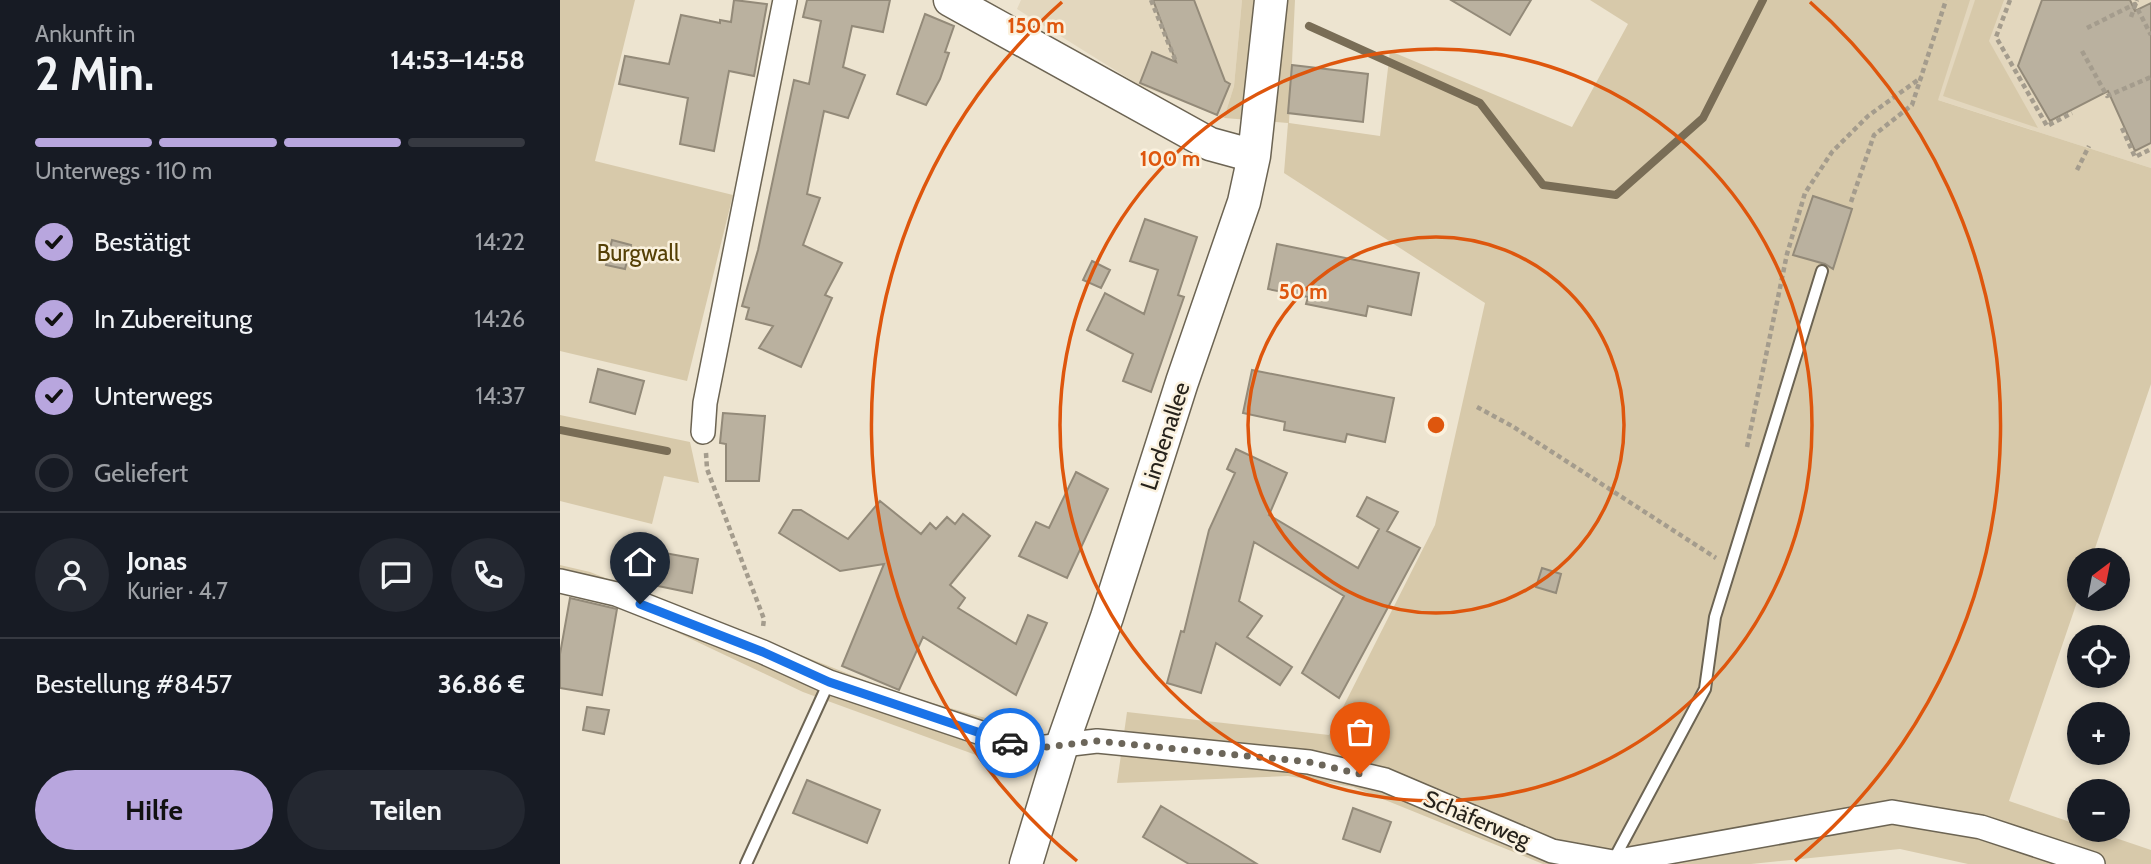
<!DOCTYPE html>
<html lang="de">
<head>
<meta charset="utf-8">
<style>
	body { margin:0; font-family:Cabin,sans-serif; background:#242831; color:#f1f3f6; height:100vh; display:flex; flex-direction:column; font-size:26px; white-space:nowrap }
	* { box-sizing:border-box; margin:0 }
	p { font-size:23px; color:#9ea1a6 }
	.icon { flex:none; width:38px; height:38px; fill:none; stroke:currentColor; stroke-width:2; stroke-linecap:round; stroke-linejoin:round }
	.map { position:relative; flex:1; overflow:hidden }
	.panel { display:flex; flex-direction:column; background:#171b24; width:560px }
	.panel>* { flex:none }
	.needle { width:46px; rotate:32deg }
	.controls { position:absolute; left:1507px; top:548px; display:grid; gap:14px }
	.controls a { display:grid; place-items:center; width:63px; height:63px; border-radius:50%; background:#171b24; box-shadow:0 4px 10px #0003; font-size:35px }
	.pin { position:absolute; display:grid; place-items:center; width:60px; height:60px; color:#fff; margin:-72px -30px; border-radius:50% 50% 50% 0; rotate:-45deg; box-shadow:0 0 7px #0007 }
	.pin .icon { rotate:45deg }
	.courier { position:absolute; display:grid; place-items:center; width:70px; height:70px; margin:-35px; border:5px solid #1a73e8; border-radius:50%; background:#fff; color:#222; box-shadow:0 2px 9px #0007 }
	.headline em { font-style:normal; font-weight:700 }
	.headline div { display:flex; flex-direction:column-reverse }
	.headline { display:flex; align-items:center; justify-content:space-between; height:119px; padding:0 35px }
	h1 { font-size:46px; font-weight:700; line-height:52px }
	.bar { display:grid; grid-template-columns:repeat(4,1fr); gap:10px 7px; align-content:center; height:84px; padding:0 35px }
	.bar i { height:9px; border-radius:5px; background:#363941 }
	.bar .on { background:#b8a6de }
	.bar p { grid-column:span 4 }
	.line { display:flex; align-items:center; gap:18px; padding:0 35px; border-top:2px solid #363941 }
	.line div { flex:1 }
	.round { display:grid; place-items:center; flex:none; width:74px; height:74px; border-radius:37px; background:#242831 }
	ol { padding:0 35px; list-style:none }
	li { display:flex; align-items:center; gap:21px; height:77px }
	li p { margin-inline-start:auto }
	li .icon { padding:7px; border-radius:50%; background:#b8a6de; color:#111; stroke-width:4 }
	li:last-child { color:#9ea1a6 }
	li i { width:38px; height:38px; border:4px solid #363941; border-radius:50% }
	.primary-button { display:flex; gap:14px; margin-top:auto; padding:14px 35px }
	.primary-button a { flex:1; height:80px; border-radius:42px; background:#b8a6de; color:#111; font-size:28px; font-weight:700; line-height:80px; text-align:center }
	.primary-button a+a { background:#242831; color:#f1f3f6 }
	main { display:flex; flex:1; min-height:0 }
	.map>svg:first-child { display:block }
	.built { fill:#e3d7be }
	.green { fill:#d7c9aa }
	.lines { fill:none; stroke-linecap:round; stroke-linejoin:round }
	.stream { stroke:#796d56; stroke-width:8 }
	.building { fill:#bab19f; stroke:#938a79; stroke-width:2 }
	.lane-casing { stroke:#6c6453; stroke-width:14 }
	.street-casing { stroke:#6c6453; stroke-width:26 }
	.secondary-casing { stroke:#6c6453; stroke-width:35 }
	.path { stroke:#a49c8d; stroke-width:4.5; stroke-dasharray:5 3.5; stroke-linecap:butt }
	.lane { stroke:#fff; stroke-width:10 }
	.street { stroke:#fff; stroke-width:23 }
	.secondary { stroke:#fff; stroke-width:32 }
	.done { stroke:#6c665a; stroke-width:7; stroke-dasharray:0 12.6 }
	.route { stroke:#1a73e8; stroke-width:9 }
	.ring { fill:none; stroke:#de560d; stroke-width:3.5 }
	.labels { text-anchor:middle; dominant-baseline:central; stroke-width:5; stroke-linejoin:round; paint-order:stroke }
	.park-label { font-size:23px; fill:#554006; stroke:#faf1de }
	.street-label { font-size:23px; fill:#26221b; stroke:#faf1de }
	.centre { fill:#de560d; stroke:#faf1de; stroke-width:3.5 }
	.ring-label { font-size:21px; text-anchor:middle; font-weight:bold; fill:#de560d; stroke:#faf1de; stroke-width:5; stroke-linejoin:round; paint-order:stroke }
</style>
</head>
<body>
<main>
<section class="panel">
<div class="headline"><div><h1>2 Min.</h1><p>Ankunft in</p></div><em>14:53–14:58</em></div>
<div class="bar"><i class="on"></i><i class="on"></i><i class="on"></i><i></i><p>Unterwegs · 110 m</p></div>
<ol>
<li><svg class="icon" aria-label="check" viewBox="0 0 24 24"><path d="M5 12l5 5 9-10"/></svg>Bestätigt<p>14:22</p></li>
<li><svg class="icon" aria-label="check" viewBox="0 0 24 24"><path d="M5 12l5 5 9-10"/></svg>In Zubereitung<p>14:26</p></li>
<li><svg class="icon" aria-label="check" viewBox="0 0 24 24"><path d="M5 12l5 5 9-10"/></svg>Unterwegs<p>14:37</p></li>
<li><i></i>Geliefert</li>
</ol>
<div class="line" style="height:126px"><a class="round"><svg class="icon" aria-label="person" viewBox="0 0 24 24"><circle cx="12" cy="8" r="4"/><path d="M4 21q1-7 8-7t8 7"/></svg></a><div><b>Jonas</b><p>Kurier · 4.7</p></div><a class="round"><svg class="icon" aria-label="chat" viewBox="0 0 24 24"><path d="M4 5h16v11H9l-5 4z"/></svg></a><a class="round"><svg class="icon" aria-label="phone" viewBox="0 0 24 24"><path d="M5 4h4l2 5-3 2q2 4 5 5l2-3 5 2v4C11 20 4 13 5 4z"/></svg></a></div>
<div class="line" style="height:91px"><div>Bestellung #8457</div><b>36.86 €</b></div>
<div class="primary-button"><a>Hilfe</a><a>Teilen</a></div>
</section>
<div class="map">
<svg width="1591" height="864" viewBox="0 0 1591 864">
	<rect width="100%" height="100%" fill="#ede4d0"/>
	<!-- built -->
	<path class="built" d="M461,0H682L674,86L664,118L579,85L457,9Z
		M1300,0H1591V168L1350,91Z"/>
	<!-- green -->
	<path class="green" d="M0,0H75L35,161L173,195L127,381L0,351Z
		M682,0H735L729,123L820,136L830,51L1012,127L1068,24L1030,0H1410L1378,100L1591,168V384L1531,560H1519V596L1449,801L1519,825V830H1532L1591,850V864H1408L1340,849L1191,864H983L793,787L728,776L557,783L567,712L769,735L875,525L925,303L724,173L728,123L664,118L674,86Z
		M1415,0H1444L1429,41L1478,128L1383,96Z
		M0,415L130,442L139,483L104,476L92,524L0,501Z
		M0,565L30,572L337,693L443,723L427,759L243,692L57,604L0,593Z"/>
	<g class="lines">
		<!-- stream -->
		<path class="stream" d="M749,26L920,103L983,185L1056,195L1143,118L1203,0
			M0,430L107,451"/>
	</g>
	<!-- building -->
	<path class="building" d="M174,0L207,4L194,76L169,71L154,151L120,144L128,98L59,84L65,56L109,64L121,15L160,23V20L171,22Z
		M247,0H330L323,32L292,26L283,67L305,75L288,118L264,111L247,194L260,198L243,245L282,263L265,295L272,298L241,367L199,348L213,326L186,319L189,308L182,306L198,250L234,80L249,84L261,21L243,17Z
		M593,0H634L665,81L670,84L657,115L580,83L592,52L616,62Z
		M891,0H971L950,35Z
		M1482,0H1570L1575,11L1591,3V143L1575,151L1548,91L1490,121L1458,66Z
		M365,14L394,26L385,52L389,53L380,79L366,105L337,94Z
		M732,65L808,74L803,122L728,113Z
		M1253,196L1292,209L1273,269L1265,264L1233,255Z
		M585,219L637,237L618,295L624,297L591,392L563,381L573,354L527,330L545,293L584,314L598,270L570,261Z
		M52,240L71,245L65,269L46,265Z
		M717,244L859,273L851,315L808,306L806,316L746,304L748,297L708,289Z
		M532,261L550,270L541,288L523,280Z
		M38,369L84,381L75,414L30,402Z
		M692,370L834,398L825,442L787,434L785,442L724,430L725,422L683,413Z
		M163,413L205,416L199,481H166V444L160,443Z
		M676,449L727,473L709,515L798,568L819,529L797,516L807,497L838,512L827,531L860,548L779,698L742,673L784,596L694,542L679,601L702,616L687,637L732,667L720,685L656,643L641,693L607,683L621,631L624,632L649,530L675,473L667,469Z
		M516,472L548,489L507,578L459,556L476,522L489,528Z
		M320,501L361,534L370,523L376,529L387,517L395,524L403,514L430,536L390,585L405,598L398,608L456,644L468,615L487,623L456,695L363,637L339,690L282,666L324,564L280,571L219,533L233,510H241L288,539Z
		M99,552L138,559L132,593L93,585Z
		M982,568L1001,574L996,593L976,587Z
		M10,598L57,609L42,695L0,688V654Z
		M27,707L49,710L44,734L23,730Z
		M247,780L320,810L307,843L233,813Z
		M601,806L668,846L697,864H629L583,837Z
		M793,808L831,822L820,852L783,839Z"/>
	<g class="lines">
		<defs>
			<path id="lane" d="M1054,859L1145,689L1155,617L1262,271
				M186,864L269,682"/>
			<path id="street" d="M143,432L145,403L225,0
				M0,581L56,594L203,652L269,682L469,749L537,741L749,762L825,780L992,851L1053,862L1332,812L1421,827L1533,864"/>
			<path id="secondary" d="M390,0L650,144L694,156
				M466,864L502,745L547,617L622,382L684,202L694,156L711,0"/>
		</defs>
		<!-- lane casing -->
		<use href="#lane" class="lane-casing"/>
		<!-- street casing -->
		<use href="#street" class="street-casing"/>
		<!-- secondary casing -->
		<use href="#secondary" class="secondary-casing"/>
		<!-- path -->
		<path class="path" d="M591,0L616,62
			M1450,0L1436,37L1487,126L1512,113
			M1571,17L1577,0
			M1527,28L1575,4L1591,35
			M1522,51L1547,96L1591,77
			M1562,128L1575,157L1591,149
			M1517,170L1529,146
			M1291,202L1314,135L1352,105L1386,0
			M917,407L952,426L1156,558
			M1187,447L1227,254L1245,193L1272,152L1308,116L1362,77
			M146,453L147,469L204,619L203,627"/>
		<!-- lane -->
		<use href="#lane" class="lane"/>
		<!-- street -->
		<use href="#street" class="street"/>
		<!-- secondary -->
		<use href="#secondary" class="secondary"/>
	</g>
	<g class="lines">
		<!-- done -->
		<path class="done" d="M450,743L469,749L537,741L749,762L800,774"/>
		<!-- route -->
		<path class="route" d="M80,604L203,652L269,682L450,743"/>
	</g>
	<!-- distance rings -->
	<g class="ring">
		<circle cx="876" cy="425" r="188"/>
		<circle cx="876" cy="425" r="376"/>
		<path d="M517 861A565 565 0 0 1 502 2M1250 2A565 565 0 0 1 1235 861"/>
	</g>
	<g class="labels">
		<!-- park labels -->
		<g class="park-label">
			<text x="78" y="253">Burgwall</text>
		</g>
		<!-- street labels -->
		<g class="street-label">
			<text transform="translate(605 436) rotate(-72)">Lindenallee</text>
			<text transform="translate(917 819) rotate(23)">Schäferweg</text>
		</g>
	</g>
	<circle cx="876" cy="425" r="10" class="centre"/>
	<g class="ring-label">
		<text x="476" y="33">150 m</text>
		<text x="610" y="166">100 m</text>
		<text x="743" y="299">50 m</text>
	</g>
</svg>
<div class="controls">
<a><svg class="needle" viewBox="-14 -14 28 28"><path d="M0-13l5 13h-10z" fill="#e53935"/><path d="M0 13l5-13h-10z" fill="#9ea1a6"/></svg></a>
<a><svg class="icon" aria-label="locate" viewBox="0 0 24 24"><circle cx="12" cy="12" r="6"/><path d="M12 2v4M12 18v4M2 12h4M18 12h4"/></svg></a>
<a>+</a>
<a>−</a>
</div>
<div class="pin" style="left:800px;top:774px;background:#ea580c"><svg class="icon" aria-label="bag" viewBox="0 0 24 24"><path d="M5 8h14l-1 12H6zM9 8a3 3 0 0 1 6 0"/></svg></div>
<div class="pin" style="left:80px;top:604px;background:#1f2937"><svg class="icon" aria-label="home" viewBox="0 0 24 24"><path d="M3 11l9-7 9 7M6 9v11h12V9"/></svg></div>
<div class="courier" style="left:450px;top:743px"><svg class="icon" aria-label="car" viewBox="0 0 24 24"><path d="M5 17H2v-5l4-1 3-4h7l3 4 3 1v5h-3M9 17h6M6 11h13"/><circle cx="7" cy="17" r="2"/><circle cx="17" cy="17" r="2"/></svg></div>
</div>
</main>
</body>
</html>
